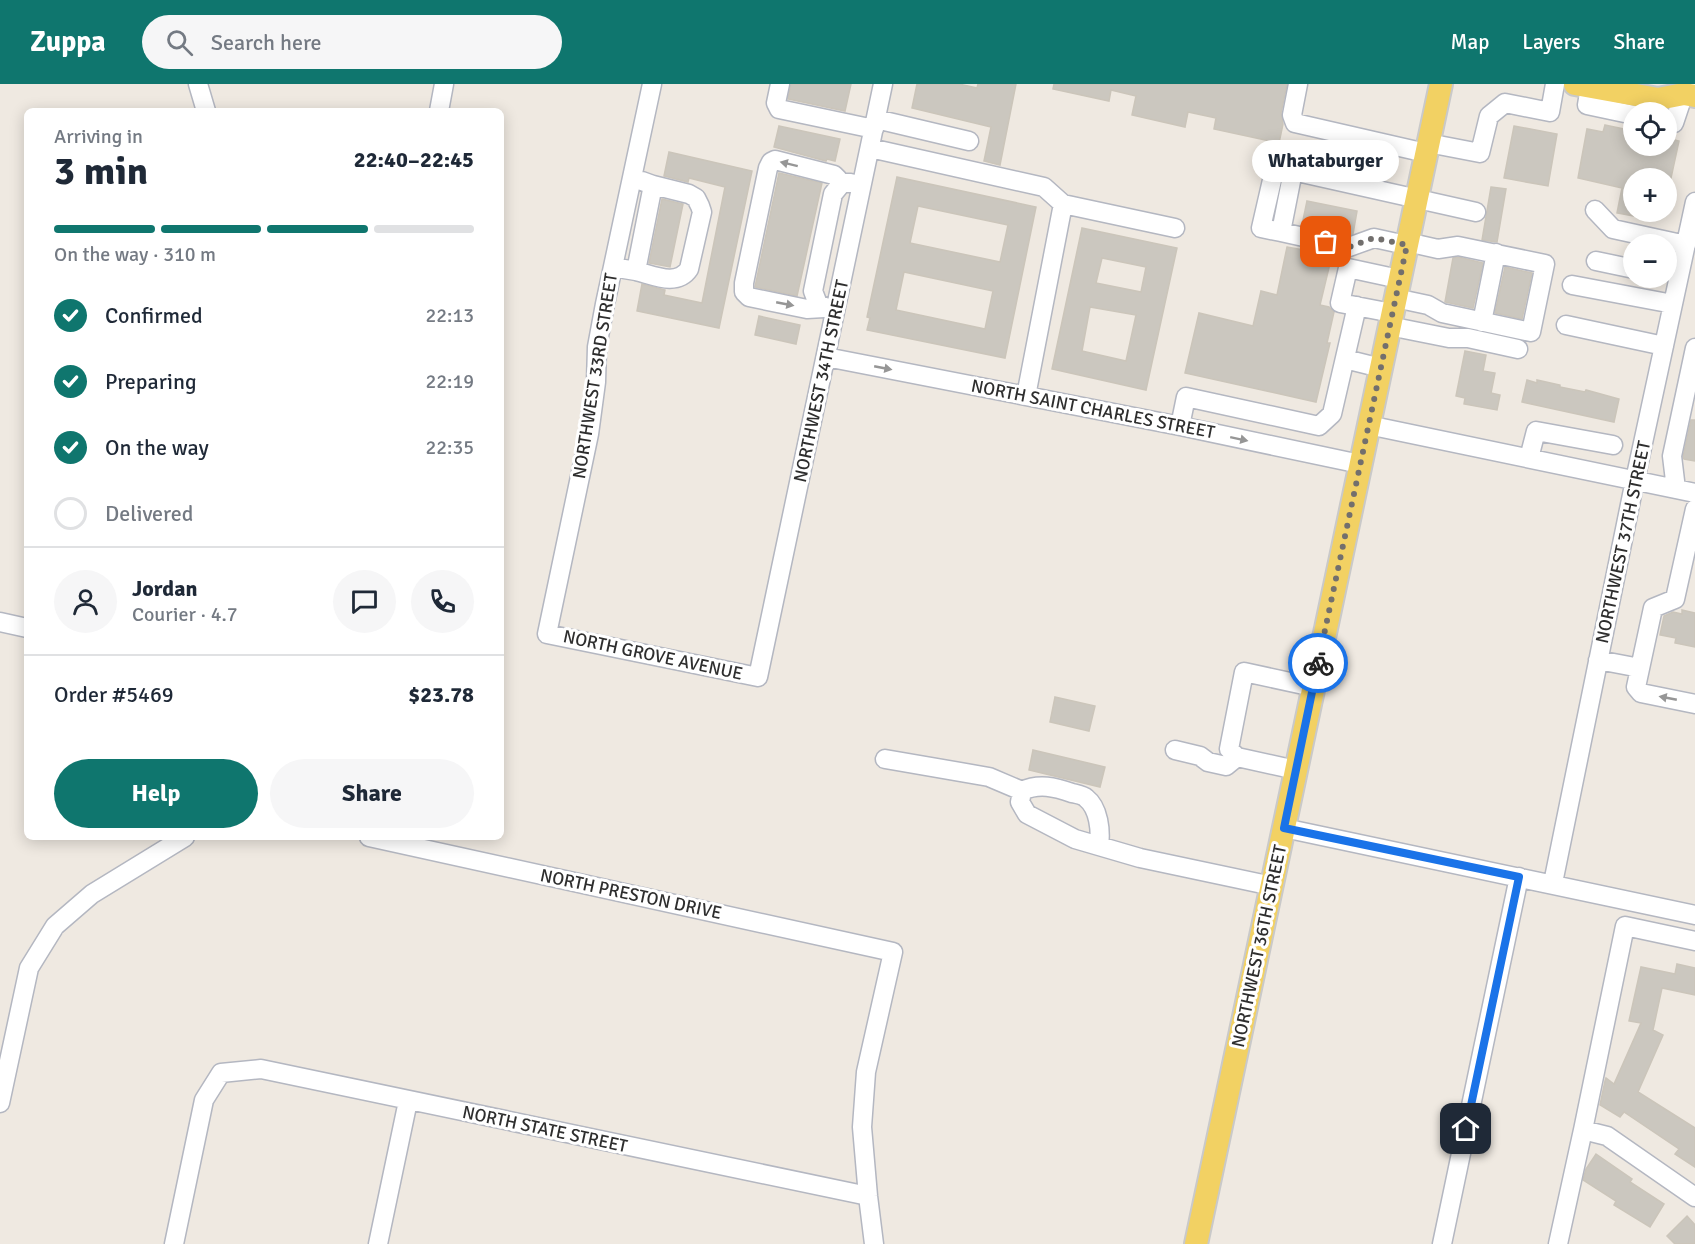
<!DOCTYPE html>
<html lang="en">
<head>
<meta charset="utf-8">
<style>
	body { margin:0; font-family:Signika,sans-serif; background:#f6f6f7; color:#1f2937; height:100vh; display:flex; flex-direction:column; font-size:22px; white-space:nowrap }
	* { box-sizing:border-box; margin:0 }
	p { font-size:20px; color:#747a83 }
	.icon { flex:none; width:33px; height:33px; fill:none; stroke:currentColor; stroke-width:2; stroke-linecap:round; stroke-linejoin:round }
	.map { position:relative; flex:1; overflow:hidden }
	.details { position:absolute; left:24px; top:24px; width:480px; height:732px; display:flex; flex-direction:column; background:#fff; border-radius:9px; box-shadow:0 3px 15px #0003 }
	.details>* { flex:none }
	.tools { position:absolute; left:1623px; top:18px; display:grid; gap:12px }
	.tools a { display:grid; place-items:center; width:54px; height:54px; border-radius:50%; background:#fff; box-shadow:0 3px 15px #0003; font-size:30px }
	.pin { position:absolute; display:grid; place-items:center; width:51px; height:51px; color:#fff; margin:-26px; border-radius:12px; box-shadow:0 3px 9px #0006 }
	.courier { position:absolute; display:grid; place-items:center; width:60px; height:60px; margin:-30px; border:4px solid #1a73e8; border-radius:50%; background:#fff; color:#222; box-shadow:0 2px 8px #0007 }
	.bubble { position:absolute; height:42px; border-radius:21px; background:#fff; box-shadow:0 3px 15px #0003; font-size:20px; font-weight:800; line-height:42px; text-align:center }
	.overview em { font-style:normal; font-weight:800 }
	.overview div { display:flex; flex-direction:column-reverse }
	.overview { display:flex; align-items:center; justify-content:space-between; height:102px; padding:0 30px }
	h1 { font-size:39px; font-weight:800; line-height:45px }
	.bar { display:grid; grid-template-columns:repeat(4,1fr); gap:9px 6px; align-content:center; height:72px; padding:0 30px }
	.bar i { height:8px; border-radius:4px; background:#e0e1e3 }
	.bar .current { background:#0f766e }
	.bar p { grid-column:span 4 }
	.line { display:flex; align-items:center; gap:15px; padding:0 30px; border-top:2px solid #e0e1e3 }
	.line div { flex:1 }
	.round { display:grid; place-items:center; flex:none; width:63px; height:63px; border-radius:32px; background:#f6f6f7 }
	ol { padding:0 30px; list-style:none }
	li { display:flex; align-items:center; gap:18px; height:66px }
	li p { margin-inline-start:auto }
	li .icon { padding:6px; border-radius:50%; background:#0f766e; color:#fff; stroke-width:4 }
	li:last-child { color:#747a83 }
	li i { width:33px; height:33px; border:3px solid #e0e1e3; border-radius:50% }
	.primary-button { display:flex; gap:12px; margin-top:auto; padding:12px 30px }
	.primary-button a { flex:1; height:69px; border-radius:36px; background:#0f766e; color:#fff; font-size:24px; font-weight:800; line-height:69px; text-align:center }
	.primary-button a+a { background:#f6f6f7; color:#1f2937 }
	header { display:flex; align-items:center; gap:36px; box-sizing:border-box; height:84px; padding:0 30px; background:#0f766e; color:#fff }
	header strong { font-size:28px }
	nav { display:flex; gap:33px; margin-inline-start:auto; font-size:21px }
	.search { width:420px; height:54px; background:#f6f6f7; display:flex; align-items:center; gap:15px; box-sizing:border-box; padding:0 21px; border-radius:33px; color:#747a83; font-size:22px }
	.map>svg:first-child { display:block }
	.building { fill:#cbc7bf; stroke:#cbc5ba; stroke-width:1.5; fill-rule:evenodd }
	.lines { fill:none; stroke-linecap:round; stroke-linejoin:round }
	.minor-casing { stroke:#b4b7c1; stroke-width:21 }
	.major-casing { stroke:#c9c9c9; stroke-width:26 }
	.minor { stroke:#fff; stroke-width:18 }
	.major { stroke:#f2d163; stroke-width:22 }
	.oneway { fill:#969696 }
	.done { stroke:#726f6d; stroke-width:6; stroke-dasharray:0 10.8 }
	.route { stroke:#1a73e8; stroke-width:8 }
	.labels { text-anchor:middle; dominant-baseline:central; stroke-width:6; stroke-linejoin:round; paint-order:stroke }
	.street-label { font-size:18px; fill:#2e2e2e; stroke:#fff }
</style>
</head>
<body>
<header>
<strong>Zuppa</strong>
<div class="search"><svg class="icon" aria-label="search" viewBox="0 0 24 24"><circle cx="10" cy="10" r="6"/><path d="M15 15l6 6"/></svg>Search here</div>
<nav><a>Map</a><a>Layers</a><a>Share</a></nav>
</header>
<div class="map">
<svg width="1695" height="1160" viewBox="0 0 1695 1160">
	<rect width="100%" height="100%" fill="#efe9e1"/>
	<!-- building -->
	<path class="building" d="M791,0H851L845,27L788,15Z
		M917,0H959L977,4L978,0H1016L1000,81L984,77L991,43L912,24Z
		M1054,0H1287L1281,29L1283,40L1279,59L1214,45L1216,34L1188,28L1185,43L1132,31L1136,12L1111,6L1109,17L1053,5Z
		M1605,41L1634,47V62H1666V54L1679,57L1671,94H1634V132L1617,129L1622,104L1578,94L1587,45L1603,48Z
		M779,42L840,55L835,77L827,75L826,77L774,63Z
		M1514,42L1557,50L1548,102L1504,94Z
		M669,68L752,87L719,244L637,227L642,200L665,206L664,211L702,219L725,103L689,94L688,98L664,92Z
		M779,89L822,99L797,212L755,203Z
		M897,93L1036,123L1005,274L867,246L870,234L867,233ZM918,122L1008,141L1000,178L910,159ZM904,188L993,207L985,245L896,226Z
		M1491,103L1506,105L1497,158L1482,156Z
		M662,115L683,120L670,183L649,179Z
		M1307,117L1357,127L1353,150L1348,151L1302,141Z
		M1082,144L1177,164L1146,306L1052,285ZM1102,174L1146,183L1141,208L1096,199ZM1090,223L1136,231L1126,277L1082,267Z
		M1287,163L1332,171L1320,221L1329,223L1334,228L1327,259H1330L1316,318L1185,289L1199,229L1253,242L1261,207L1277,211Z
		M1458,173L1483,179L1473,224L1445,218L1453,174Z
		M1505,183L1532,189L1522,235L1495,229Z
		M759,232L800,241L796,260L755,251Z
		M1465,267L1486,271L1483,287L1495,289L1491,309L1500,311L1497,326L1464,320L1465,314L1456,312Z
		M1527,296L1537,299V296L1560,301V303L1585,308L1586,306L1619,315L1614,338L1522,318Z
		M1691,336H1695V377L1684,375L1683,373Z
		M1682,526L1695,529V563L1675,559L1676,554L1660,551L1664,532L1673,528L1682,530Z
		M1055,613L1095,622L1089,647L1050,638Z
		M1033,666L1105,683L1100,703L1029,686Z
		M1677,880L1695,884V911L1662,904L1653,946L1663,951L1638,1008L1695,1044V1083L1675,1070L1679,1065L1624,1028L1620,1033L1600,1021L1605,997L1606,994L1614,1000L1641,939L1629,937L1641,883L1675,890Z
		M1596,1070L1632,1095L1630,1098L1664,1120L1650,1143L1614,1121L1616,1117L1583,1096L1586,1085Z
		M1687,1132L1695,1141V1160H1675L1667,1152Z"/>
	<g class="lines">
		<defs>
			<path id="minor" d="M198,0L206,27
				M652,0L605,220L597,263L596,298L589,350L547,550L758,593L883,0
				M780,0L776,19L779,25L874,45
				M1298,0L1292,31L1295,39L1426,69
				M1590,3L1587,21L1634,31
				M439,27L444,0
				M876,35L969,57
				M1666,37L1674,39L1687,0
				M1428,59L1480,69L1489,32L1505,19L1550,28L1555,0
				M870,64L1044,103L1063,120L1175,144
				M1293,87L1281,148L1349,163L1374,154L1406,161
				M1595,126L1613,145L1686,161
				M1281,148L1261,144L1275,83L1476,128
				M1596,177L1634,185
				M624,185L636,187L653,101L642,97
				M636,187C653,191 677,203 689,185L702,128L700,122L696,114L689,110L653,101
				M1572,201L1673,220
				M1395,214L1428,221L1442,229L1531,248L1545,180L1458,162L1438,165L1407,158
				M824,224L807,225L749,213L744,208V199L768,84L771,78L775,76L834,91L838,95L840,101
				M832,226L818,220L813,207L833,110L842,99H851
				M1392,229L1340,219L1348,184L1399,195
				M1482,238L1496,169
				M1566,241L1664,262
				M1389,242L1449,254H1468L1518,265
				M826,273L1180,342L1360,380
				M1345,275L1381,284
				M1026,312L1063,120
				M1368,341L1695,409
				M1180,342L1186,313L1319,342L1332,330L1357,222
				M1529,374L1536,347L1613,361
				M1676,405L1672,372L1695,264
				M1695,425L1675,515L1653,524L1636,603L1641,609L1695,620
				M0,538L27,544
				M1598,576L1640,584
				M1175,666L1200,672L1208,678L1226,682L1237,673
				M885,675L989,693L1022,707
				M1296,686L1237,673L1229,665L1244,588L1313,603
				M1284,744L1695,831
				M369,753L893,868L866,988L862,1043L868,1112L874,1160
				M1099,762C1101,747 1099,724 1086,714C1083,711 1076,710 1072,709C1055,703 1039,699 1022,707L1020,718L1027,730L1075,755L1140,774L1272,802
				M1553,799L1635,396L1695,118
				M0,1019L29,884L55,842L92,810L185,753
				M1583,1046L1625,842L1695,857
				M174,1160L204,1016L221,989L261,985L868,1112
				M378,1160L408,1017
				M1442,1160L1519,793
				M1558,1160L1583,1046L1607,1052L1695,1113"/>
			<path id="major" d="M1575,0L1658,15L1684,10L1695,12
				M1196,1160L1441,0"/>
		</defs>
		<!-- minor casing -->
		<use href="#minor" class="minor-casing"/>
		<!-- major casing -->
		<use href="#major" class="major-casing"/>
		<!-- minor -->
		<use href="#minor" class="minor"/>
		<!-- major -->
		<use href="#major" class="major"/>
	</g>
	<!-- one-way arrows -->
	<defs><path id="oneway-solid" d="M-6-.8H1V-3.2L6.5 0L1 3.2V.8H-6Z" transform="scale(1.5)"/></defs>
	<g class="oneway">
		<use href="#oneway-solid" transform="translate(789 80) rotate(-166)"/>
		<use href="#oneway-solid" transform="translate(785 220) rotate(11)"/>
		<use href="#oneway-solid" transform="translate(883 284) rotate(11)"/>
		<use href="#oneway-solid" transform="translate(1239 355) rotate(12)"/>
		<use href="#oneway-solid" transform="translate(1668 614) rotate(-169)"/>
	</g>
	<g class="lines">
		<!-- done -->
		<path class="done" d="M1318,579L1407,161L1374,154L1349,163L1326,158"/>
		<!-- route -->
		<path class="route" d="M1318,579L1284,744L1519,793L1466,1045"/>
	</g>
	<g class="labels">
		<!-- street labels -->
		<g class="street-label">
			<text transform="translate(595 292) rotate(-81)">NORTHWEST 33RD STREET</text>
			<text transform="translate(821 297) rotate(-78)">NORTHWEST 34TH STREET</text>
			<text transform="translate(1093 325) rotate(11)">NORTH SAINT CHARLES STREET</text>
			<text transform="translate(1623 458) rotate(-78)">NORTHWEST 37TH STREET</text>
			<text transform="translate(653 571) rotate(12)">NORTH GROVE AVENUE</text>
			<text transform="translate(631 810) rotate(12)">NORTH PRESTON DRIVE</text>
			<text transform="translate(1259 862) rotate(-78)">NORTHWEST 36TH STREET</text>
			<text transform="translate(545 1045) rotate(12)">NORTH STATE STREET</text>
		</g>
	</g>
</svg>
<div class="tools">
<a><svg class="icon" aria-label="locate" viewBox="0 0 24 24"><circle cx="12" cy="12" r="6"/><path d="M12 2v4M12 18v4M2 12h4M18 12h4"/></svg></a>
<a>+</a>
<a>−</a>
</div>
<div class="pin" style="left:1326px;top:158px;background:#ea580c"><svg class="icon" aria-label="bag" viewBox="0 0 24 24"><path d="M5 8h14l-1 12H6zM9 8a3 3 0 0 1 6 0"/></svg></div>
<div class="pin" style="left:1466px;top:1045px;background:#1f2937"><svg class="icon" aria-label="home" viewBox="0 0 24 24"><path d="M3 11l9-7 9 7M6 9v11h12V9"/></svg></div>
<div class="courier" style="left:1318px;top:579px"><svg class="icon" aria-label="bike" viewBox="0 0 24 24"><circle cx="6" cy="16" r="4"/><circle cx="18" cy="16" r="4"/><path d="M6 16l4-8h5l3 8M10 8l3 8H6M13 5h3"/></svg></div>
<div class="bubble" style="left:1252px;top:56px;width:147px">Whataburger</div>
<section class="details">
<div class="overview"><div><h1>3 min</h1><p>Arriving in</p></div><em>22:40–22:45</em></div>
<div class="bar"><i class="current"></i><i class="current"></i><i class="current"></i><i></i><p>On the way · 310 m</p></div>
<ol>
<li><svg class="icon" aria-label="check" viewBox="0 0 24 24"><path d="M5 12l5 5 9-10"/></svg>Confirmed<p>22:13</p></li>
<li><svg class="icon" aria-label="check" viewBox="0 0 24 24"><path d="M5 12l5 5 9-10"/></svg>Preparing<p>22:19</p></li>
<li><svg class="icon" aria-label="check" viewBox="0 0 24 24"><path d="M5 12l5 5 9-10"/></svg>On the way<p>22:35</p></li>
<li><i></i>Delivered</li>
</ol>
<div class="line" style="height:108px"><a class="round"><svg class="icon" aria-label="person" viewBox="0 0 24 24"><circle cx="12" cy="8" r="4"/><path d="M4 21q1-7 8-7t8 7"/></svg></a><div><b>Jordan</b><p>Courier · 4.7</p></div><a class="round"><svg class="icon" aria-label="chat" viewBox="0 0 24 24"><path d="M4 5h16v11H9l-5 4z"/></svg></a><a class="round"><svg class="icon" aria-label="phone" viewBox="0 0 24 24"><path d="M5 4h4l2 5-3 2q2 4 5 5l2-3 5 2v4C11 20 4 13 5 4z"/></svg></a></div>
<div class="line" style="height:78px"><div>Order #5469</div><b>$23.78</b></div>
<div class="primary-button"><a>Help</a><a>Share</a></div>
</section>
</div>
</body>
</html>
